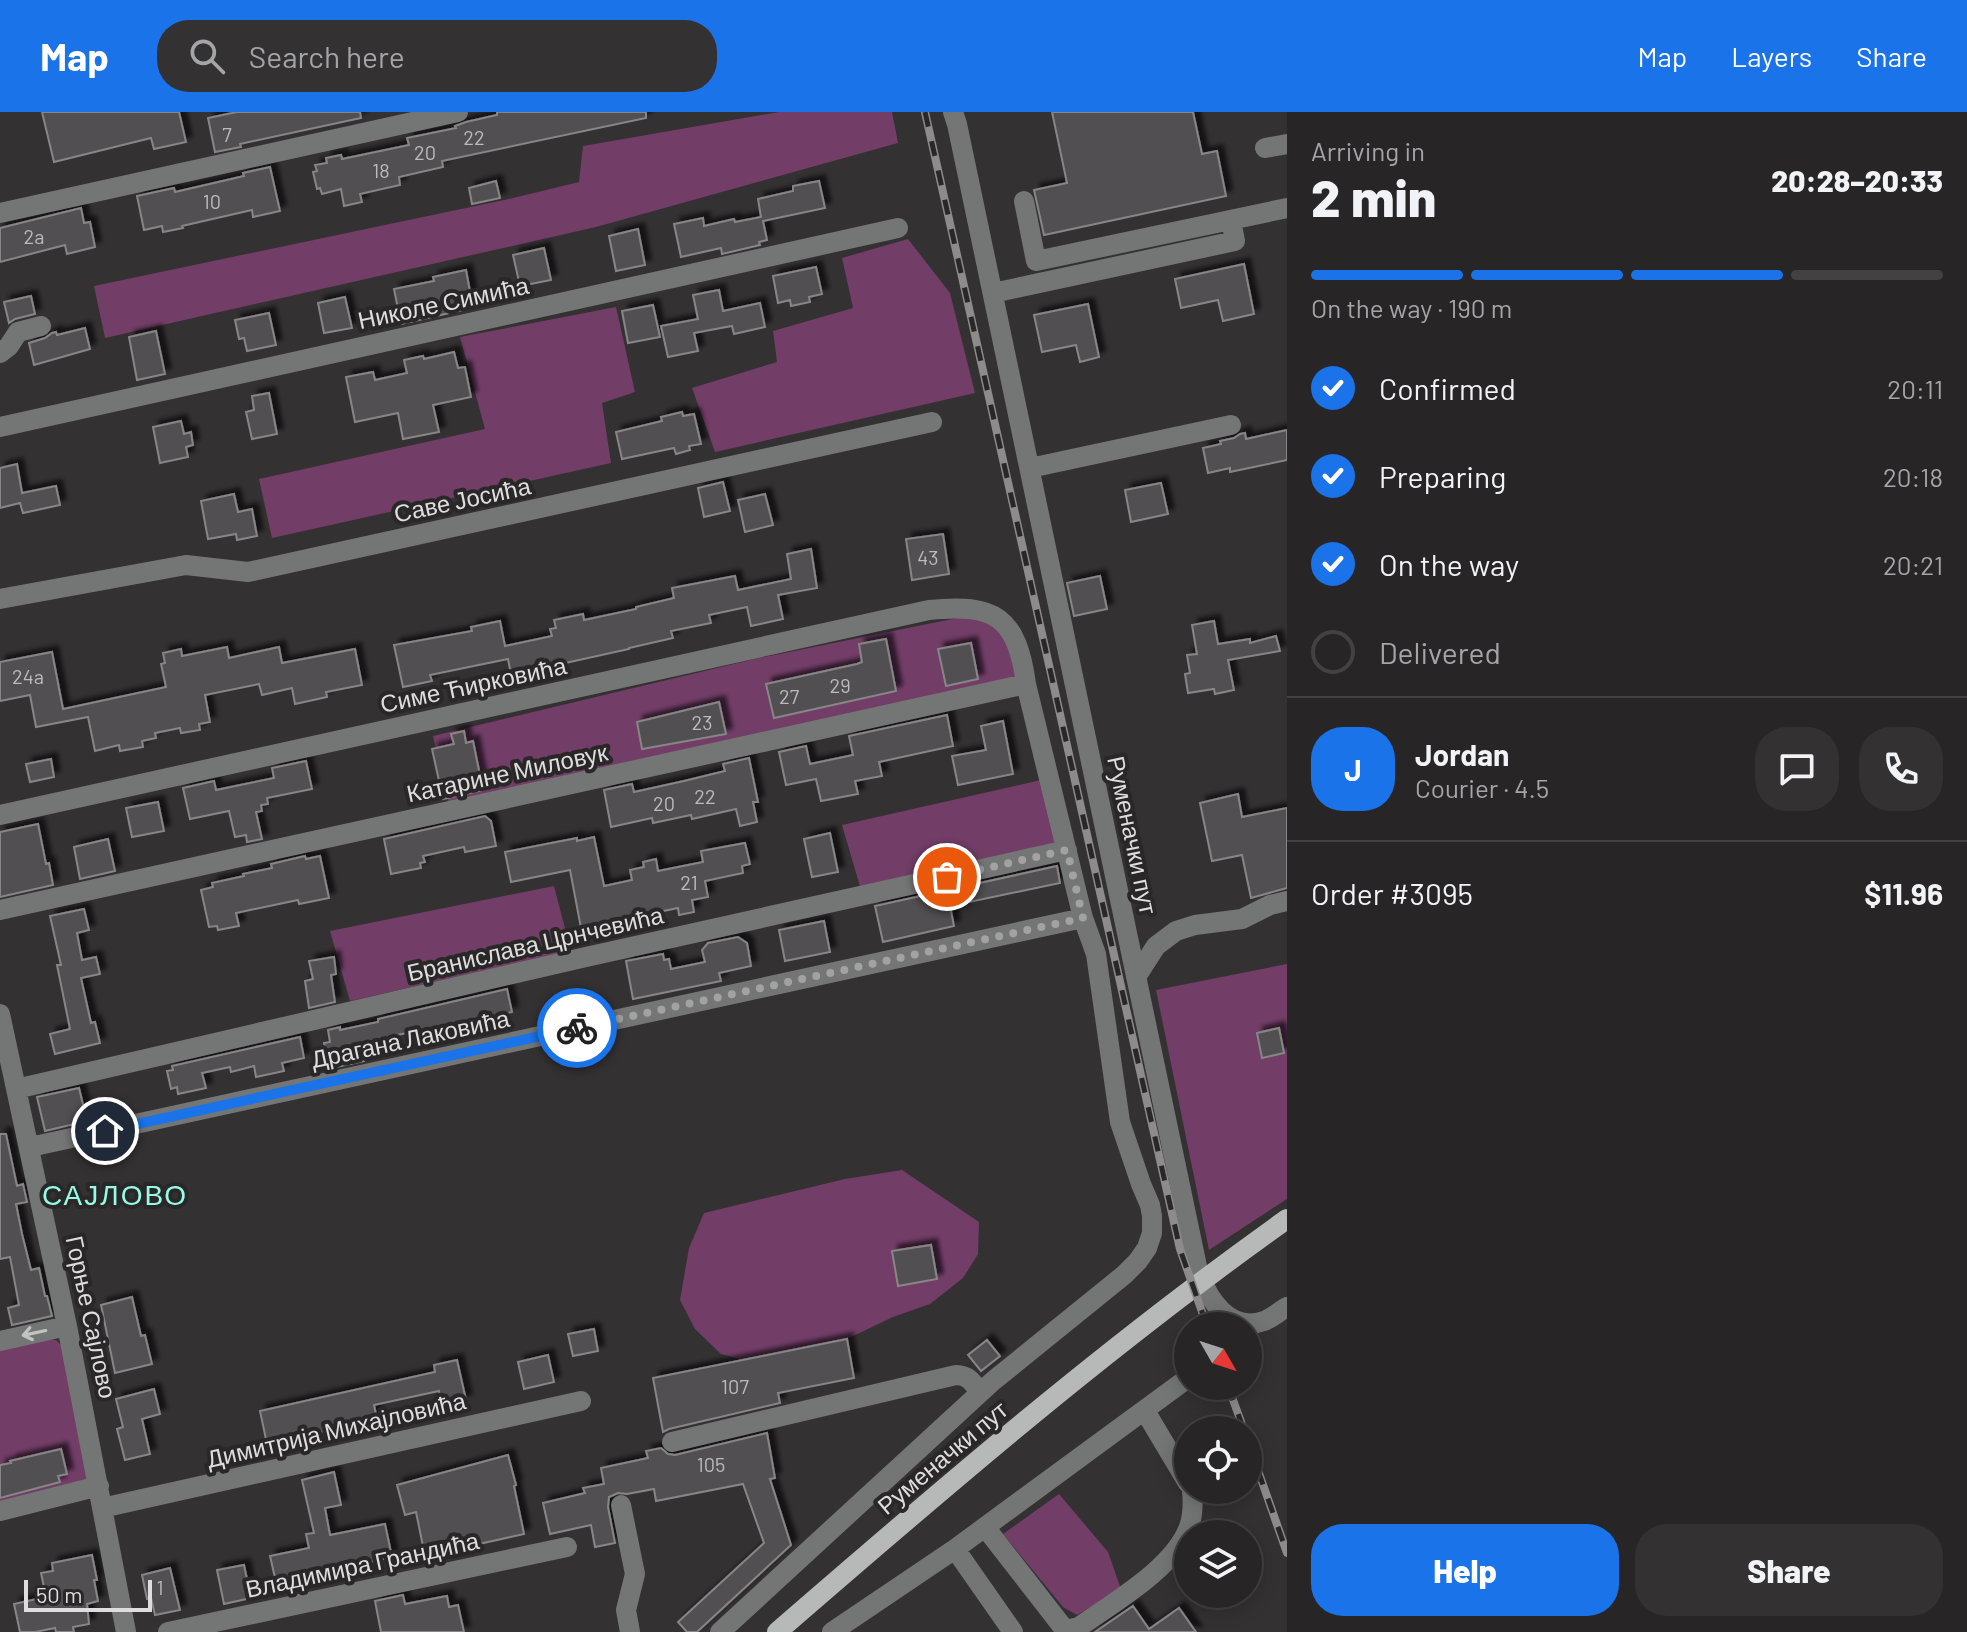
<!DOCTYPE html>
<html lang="en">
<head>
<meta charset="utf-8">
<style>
	body { margin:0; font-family:Barlow,sans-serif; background:#333132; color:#f1f3f6; height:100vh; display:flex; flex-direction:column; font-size:30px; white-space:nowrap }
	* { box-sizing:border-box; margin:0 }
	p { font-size:26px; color:#a4a5a7 }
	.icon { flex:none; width:44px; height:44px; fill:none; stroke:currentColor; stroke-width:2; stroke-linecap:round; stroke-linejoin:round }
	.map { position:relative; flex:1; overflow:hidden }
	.sheet { display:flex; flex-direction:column; background:#272526; width:680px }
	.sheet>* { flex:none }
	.needle { width:52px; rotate:129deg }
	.fabs { position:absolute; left:1174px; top:1200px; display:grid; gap:16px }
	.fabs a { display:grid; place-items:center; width:88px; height:88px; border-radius:50%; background:#272526; box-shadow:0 4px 20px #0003,0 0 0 2px #434243; font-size:40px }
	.scale { position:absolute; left:24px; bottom:20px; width:128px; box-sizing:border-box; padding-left:8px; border:4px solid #dfddde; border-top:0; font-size:22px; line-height:28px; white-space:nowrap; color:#dfddde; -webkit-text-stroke:6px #2a2729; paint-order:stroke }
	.pin { position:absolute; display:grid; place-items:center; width:68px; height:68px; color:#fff; margin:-34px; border:4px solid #fff; border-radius:50%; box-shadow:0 2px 8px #0007 }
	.courier { position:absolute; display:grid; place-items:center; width:80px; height:80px; margin:-40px; border:6px solid #1a73e8; border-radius:50%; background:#fff; color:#222; box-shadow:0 2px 10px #0007 }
	.overview em { font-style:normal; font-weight:800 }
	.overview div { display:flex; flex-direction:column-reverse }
	.overview { display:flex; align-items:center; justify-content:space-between; height:136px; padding:0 24px }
	h1 { font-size:52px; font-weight:800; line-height:60px }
	.bar { display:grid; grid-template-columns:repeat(4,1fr); gap:12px 8px; align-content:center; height:96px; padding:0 24px }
	.bar i { height:10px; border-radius:6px; background:#434243 }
	.bar .active { background:#1a73e8 }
	.bar p { grid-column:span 4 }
	.line { display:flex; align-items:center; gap:20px; padding:0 24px; border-top:2px solid #434243 }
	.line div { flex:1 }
	.round { display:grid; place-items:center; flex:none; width:84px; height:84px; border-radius:32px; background:#333132 }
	ol { padding:0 24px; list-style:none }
	li { display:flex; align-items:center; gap:24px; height:88px }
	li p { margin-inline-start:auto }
	li .icon { padding:8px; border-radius:50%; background:#1a73e8; color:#fff; stroke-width:4 }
	li:last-child { color:#a4a5a7 }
	li i { width:44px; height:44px; border:4px solid #434243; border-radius:50% }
	.cta { display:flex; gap:16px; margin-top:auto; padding:16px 24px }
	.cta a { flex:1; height:92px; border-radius:32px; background:#1a73e8; color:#fff; font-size:32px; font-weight:800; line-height:92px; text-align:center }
	.cta a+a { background:#333132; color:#f1f3f6 }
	header { display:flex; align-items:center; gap:48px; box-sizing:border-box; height:112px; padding:0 40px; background:#1a73e8; color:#fff }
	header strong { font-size:38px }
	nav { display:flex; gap:44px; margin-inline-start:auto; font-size:28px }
	.search { width:560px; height:72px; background:#333132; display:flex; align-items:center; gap:20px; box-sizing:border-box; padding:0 28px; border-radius:32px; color:#a4a5a7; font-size:30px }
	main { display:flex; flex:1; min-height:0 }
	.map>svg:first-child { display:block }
	.green { fill:#723d67 }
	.building { fill:#514f51; stroke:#888587; stroke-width:2; filter:url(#shadow) }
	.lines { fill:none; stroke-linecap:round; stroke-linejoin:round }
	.minor { stroke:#747675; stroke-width:20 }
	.major { stroke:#b6b9b8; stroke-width:20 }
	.rail-casing { stroke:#8d8b8c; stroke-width:8 }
	.rail { stroke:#2a2729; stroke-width:5; stroke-dasharray:15; stroke-linecap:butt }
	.oneway { stroke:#c4c3c4 }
	.done { stroke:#a3a1a2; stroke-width:8; stroke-dasharray:0 14.4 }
	.route { stroke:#1a73e8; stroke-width:10 }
	.labels { text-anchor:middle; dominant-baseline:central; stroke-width:8; stroke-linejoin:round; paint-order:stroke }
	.number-label { font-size:20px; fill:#bcbabb }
	.street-label { font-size:24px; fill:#dfddde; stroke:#2a2729 }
	.quarter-label { font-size:28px; letter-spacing:2px; fill:#96fbe5; stroke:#2a2729 }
</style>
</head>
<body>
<header>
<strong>Map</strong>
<div class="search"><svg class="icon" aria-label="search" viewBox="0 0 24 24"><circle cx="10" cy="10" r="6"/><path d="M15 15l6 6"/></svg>Search here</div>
<nav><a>Map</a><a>Layers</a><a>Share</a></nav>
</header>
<main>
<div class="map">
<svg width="1287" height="1520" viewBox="0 0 1287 1520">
	<defs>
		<filter id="shadow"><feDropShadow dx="6" dy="-6" stdDeviation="2" flood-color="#0009"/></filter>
	</defs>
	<rect width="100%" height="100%" fill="#343133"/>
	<!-- green -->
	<path class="green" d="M779,0H892L898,31L596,115L105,226L94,174L513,86L579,70L583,34Z
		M908,127L950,181L975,281L715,340L692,276L777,250L773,219L853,196L842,146Z
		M616,195L635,280L602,291L611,351L272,426L259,367L485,317L460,225Z
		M972,503L1006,522L1016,567L449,694L433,624L759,546Z
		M1041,668L1056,732L861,778L842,713Z
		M554,774L571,839L350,889L330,819Z
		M1287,852V1087L1209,1138L1156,878Z
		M902,1058L979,1110L978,1142L963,1166L930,1192L893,1205L847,1227L743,1248L721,1242L695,1217L680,1188L689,1136L704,1101L845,1067Z
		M45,1227L56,1228L65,1237L91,1369L0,1391V1237Z
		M1059,1382L1108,1440L1121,1477L1077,1503L1063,1495L1003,1422Z"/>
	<!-- building -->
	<path class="building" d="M42,0H179L186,30L154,37L151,26L54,50Z
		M237,0H360L361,6L240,32L241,35L215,40L208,6Z
		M497,0H646V6L442,49L443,55L399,65L400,73L360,82L362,90L344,94L341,77L322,82L320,76L317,77L313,60L317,59L315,53L327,51L326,46L341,43L342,47L409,33L407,26L456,16L455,14L466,10L497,3Z
		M1052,0H1193L1202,42L1217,39L1226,84L1044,123L1034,78L1067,71Z
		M270,55L280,99L253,105L252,98L182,114L183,116L163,120L162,114L144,118L137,84L174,76L175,80L244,64L243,61Z
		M496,69L500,86L472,92L469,76Z
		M819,69L825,96L763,109L767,128L759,130L760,133L722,142L721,136L681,145L674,112L703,106L704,114L734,107L735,110L761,105L758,87L793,79V74Z
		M81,96L84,111L90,110L95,135L67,142L65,133L0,150V116Z
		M638,117L645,153L616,159L609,124Z
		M544,136L551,168L520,174L513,143Z
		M1244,152L1254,202L1223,209L1218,188L1181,196L1175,167Z
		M816,155L822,182L809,185L810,190L791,194L790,188L778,191L773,164Z
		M466,158L472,190L462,192L463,198L401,212L394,177L434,169L433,165Z
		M719,178L723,199L760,191L765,215L734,222L732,214L694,221L698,239L668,245L661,214L698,207L693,183Z
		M31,184L35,202L15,207L9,211L4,190Z
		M345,185L352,216L324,221L318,191Z
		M1088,192L1099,245L1080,250L1076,233L1042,240L1034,203Z
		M653,193L660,225L628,231L622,199Z
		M269,201L276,233L247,239L244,226L239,227L235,208Z
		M85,216L90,237L34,253L29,231L45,226L52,221L56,220L57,223Z
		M156,219L165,262L137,268L129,225Z
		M454,240L458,256L465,255L471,285L433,293L439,320L403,327L398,301L355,310L346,265L373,260L375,268L407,261L404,248L423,244L424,247Z
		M269,281L277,322L252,327L246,300L254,298L252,284Z
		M682,300L683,304L694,302L701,332L689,334L690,338L676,342L674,336L622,347L616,320L662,309L661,305Z
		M181,309L184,322L191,320L193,333L186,335L188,345L160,351L153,315Z
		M1287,318V348L1230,360V356L1208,361L1203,336L1221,332L1220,329L1234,326L1240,322L1245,321L1246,327Z
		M17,352L22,381L56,374L60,393L23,401L20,391L0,396V356Z
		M723,370L730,399L704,405L698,376Z
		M1161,371L1168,402L1131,410L1125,378Z
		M234,382L238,400L252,397L257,424L237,428L236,422L208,427L201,389Z
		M765,382L773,413L745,420L738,388Z
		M943,422L949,462L912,468L906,427Z
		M811,437L817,476L778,483L783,507L751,514L747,495L709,503L711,511L671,519L673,526L629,536V537L511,563L508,547L430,563L432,569L403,575L394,533L472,519L471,515L500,509L505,534L552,524L550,517L556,516L554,508L583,502L584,508L636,497V495L674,486L672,476L735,464L738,478L791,467L787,442Z
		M1100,464L1107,497L1074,504L1067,471Z
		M1214,509L1218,532L1250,527V531L1276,524L1280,539L1228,548L1234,578L1215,582L1214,577L1188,581L1185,562L1190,561L1187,543L1197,542L1192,513Z
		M886,527L896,579L774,606L766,572L857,552L862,550L859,532Z
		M971,531L978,567L946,574L938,537Z
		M227,535L229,546L279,535L282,551L355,537L362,573L326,580L327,585L295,592L292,576L262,583L259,572L205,583L210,610L199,612L200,618L181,621L180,616L155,621L156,626L142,629L143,635L120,639L119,633L95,639L88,605L36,615L30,583L0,589V550L52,540L63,597L166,575L161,552L165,551L163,541L181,537L182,544Z
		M719,590L726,622L642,637L637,610Z
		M947,603L953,634L879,650L882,664L855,669L858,682L821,689L816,667L786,673L779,640L806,634L810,652L853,643L849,624Z
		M1003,609L1013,662L958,673L952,644L986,638L981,614Z
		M464,619L466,631L473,629L483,678L443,687L432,637L454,632L451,622Z
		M749,646L758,690H753L757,710L740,714L736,697L692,707L691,703L653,711L652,706L611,715L604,678L632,672L634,680L684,669L725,659L723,652Z
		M51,647L54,665L30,670L26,652Z
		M306,649L312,677L267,686L268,692L261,693L262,699L256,700L262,727L247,730L246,723L235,725L229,699L190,707L183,676L214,669L216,678L274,666L272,656Z
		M1238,682L1242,705L1287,696V776L1251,786L1242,743L1212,749L1200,691Z
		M158,690L164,719L132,725L126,696Z
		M485,704L491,709L496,734L465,740L464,735L423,744L425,750L420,751L421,756L391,762L384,727Z
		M38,712L46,752L49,751L53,773L0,785V720Z
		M830,721L838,760L812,765L804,727Z
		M594,725L604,774L632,768L630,758L644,755L643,750L656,747L658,759L703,750L701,739L745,731L750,752L742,754L743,761L705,769L708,785L692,788L694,800L679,803L678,796L581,816L570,758L511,770L505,740L577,726V729Z
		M108,727L115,759L80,767L74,735Z
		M305,744L306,747L320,744L329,786L299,792L298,788L236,801L239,814L218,818L217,814L209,815L201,778L213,775L212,771L244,764L243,762L272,756L271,752Z
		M1057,754L1060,771L950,794L954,814L883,830L875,794Z
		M84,797L89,818L77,821L82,848L96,845L100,862L81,866L91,911L95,910L100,931L55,942L50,922L70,917L57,853H61L50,804Z
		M824,809L830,840L785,849L779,818Z
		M738,825L747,831L751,854L719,861L721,869L633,887L626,849L663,842L664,848L669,847L671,857L705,850L702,838L708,831Z
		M334,845L336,862L331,863L335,890L309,896L305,869L313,867L309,849Z
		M507,877L512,900L438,917L441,930L419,935L416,919L360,931L364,949L336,955L334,948L328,949L324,931L330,930L328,918L340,915V918L378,910V907Z
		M1279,916L1284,941L1262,946L1257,921Z
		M300,925L304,946L282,951L284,959L256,965L254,954L231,960L230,955L202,961L206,976L178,982L177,975L171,977L167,959L173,958L172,954Z
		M79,976L87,1009L45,1019L37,985Z
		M0,1022H6L17,1074L23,1072L27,1090L16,1092L22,1122L31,1158L39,1156L45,1184H47L52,1204L12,1213L8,1196L19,1193L10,1145L0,1147Z
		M931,1133L937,1167L898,1174L892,1139Z
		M132,1185L141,1224L145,1223L152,1252L115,1261L101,1193Z
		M594,1217L598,1239L573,1244L568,1222Z
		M847,1227L854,1266L778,1281L780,1291L669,1317L663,1320L653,1266Z
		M987,1228L1000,1244L981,1259L968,1243Z
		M548,1243L554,1270L524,1277L518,1250Z
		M457,1248L466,1288L442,1293L439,1279L374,1293L377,1307L267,1332L260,1299L435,1260L434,1253Z
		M154,1277L160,1302L142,1307L150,1342L125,1348L117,1317L123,1315L116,1287Z
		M767,1321L775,1366L770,1367L791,1433L697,1520H687L678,1510L764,1431L743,1372L656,1389L654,1377L627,1382L618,1381L609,1385L608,1395L615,1431L595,1435L591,1413L550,1422L543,1391L585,1381L583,1376L604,1372L601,1356L648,1346L646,1339L661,1336L668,1342L675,1343Z
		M61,1337L67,1362L58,1364L60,1370L0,1386V1353L11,1351L10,1349Z
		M508,1343L516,1373L514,1374L524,1422L470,1434L471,1439L426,1449L416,1400L405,1403L397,1373Z
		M334,1360L341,1393L325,1396L330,1423L385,1412L392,1445L362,1452L364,1462L278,1479L270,1444L309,1436L306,1422L314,1421L302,1368Z
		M92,1443L97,1468H94L98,1489L87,1492L89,1512L73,1515L74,1520H56L55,1516L35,1520H20L14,1492L46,1485L41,1461L53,1459L52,1451Z
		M244,1453L251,1486L224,1492L217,1458Z
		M170,1456L180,1498L155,1503L151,1486L147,1487L142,1463Z
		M403,1483L405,1492L447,1484L449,1495L458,1493L464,1520H381L375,1489Z
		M1133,1494L1149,1517L1179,1496L1196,1520H1095Z"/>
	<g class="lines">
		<!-- minor -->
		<path class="minor" d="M953,0L957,12L1198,1159C1208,1187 1229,1221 1264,1209C1272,1206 1280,1199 1287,1195
			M1265,36L1287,32
			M1024,89L1036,149L1287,96
			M0,101L458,0
			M993,181L1235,129L1231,108
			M0,241L9,234L18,220L41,214
			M0,315L898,116
			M1030,356L1231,313
			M0,487L186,453L248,460L932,310
			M0,703L929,498C995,491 1017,505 1026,572L1083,806L1096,842L1120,1010L1141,1072L1150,1093L1152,1104V1121L1147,1136L1138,1149L1124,1163L993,1269L720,1520
			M0,798L1026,572
			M1136,865L1156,834L1176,819L1195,813L1242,807L1270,793L1287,789
			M0,902L67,1214L126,1520
			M16,977L586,845L1067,738
			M30,1035L1083,806
			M0,1229L67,1214
			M1145,1299L1188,1371
			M672,1330L956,1263C969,1263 973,1271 980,1281
			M621,1393L635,1462L626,1498L630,1520
			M102,1396L581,1289
			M0,1399L99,1374
			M985,1415L1065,1518L1079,1515C1114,1490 1174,1456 1189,1415C1193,1404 1193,1389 1192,1378
			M955,1437L1013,1520
			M168,1520L567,1435
			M832,1520L955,1437L1188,1266"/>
		<!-- major -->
		<path class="major" d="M777,1520C942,1377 1108,1234 1287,1107"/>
		<defs>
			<path id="rail" d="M925,0L1180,1137L1207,1214
				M1228,1274L1244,1318
				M1248,1330L1287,1441"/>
		</defs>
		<!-- rail casing -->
		<use href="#rail" class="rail-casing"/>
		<!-- rail -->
		<use href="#rail" class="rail"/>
	</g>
	<!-- one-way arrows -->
	<defs><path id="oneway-shaft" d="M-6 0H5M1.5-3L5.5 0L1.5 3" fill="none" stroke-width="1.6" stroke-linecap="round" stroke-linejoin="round" transform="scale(2)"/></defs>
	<use class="oneway" href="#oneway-shaft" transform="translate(34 1221) rotate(168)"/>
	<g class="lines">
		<!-- done -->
		<path class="done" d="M577,916L1083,806L1067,738L947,765"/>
		<!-- route -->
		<path class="route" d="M105,1019L577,916"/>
	</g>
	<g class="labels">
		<!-- number labels -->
		<g class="number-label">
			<text x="227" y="22">7</text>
			<text x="474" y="25">22</text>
			<text x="425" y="40">20</text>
			<text x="381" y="58">18</text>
			<text x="212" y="89">10</text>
			<text x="34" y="124">2a</text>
			<text x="928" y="445">43</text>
			<text x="28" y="564">24a</text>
			<text x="840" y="573">29</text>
			<text x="789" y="584">27</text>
			<text x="702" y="610">23</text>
			<text x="705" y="684">22</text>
			<text x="664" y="691">20</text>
			<text x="689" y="770">21</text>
			<text x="735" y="1274">107</text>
			<text x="711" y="1352">105</text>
			<text x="160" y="1475">1</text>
		</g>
		<!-- street labels -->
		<g class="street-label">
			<text transform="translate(443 190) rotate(-12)">Николе Симића</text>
			<text transform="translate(462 387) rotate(-12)">Саве Јосића</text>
			<text transform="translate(473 572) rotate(-12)">Симе Ћирковића</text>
			<text transform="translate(507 660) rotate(-12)">Катарине Миловук</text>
			<text transform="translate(1133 723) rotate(78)">Руменачки пут</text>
			<text transform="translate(535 831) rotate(-13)">Бранислава Црнчевића</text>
			<text transform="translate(410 926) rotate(-12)">Драгана Лаковића</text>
			<text transform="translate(92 1205) rotate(78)">Горње Сајлово</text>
			<text transform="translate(336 1317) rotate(-13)">Димитрија Михајловића</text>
			<text transform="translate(942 1345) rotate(-40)">Руменачки пут</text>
			<text transform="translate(362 1452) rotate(-12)">Владимира Грандића</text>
		</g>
		<!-- quarter labels -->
		<g class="quarter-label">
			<text x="115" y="1082">САЈЛОВО</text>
		</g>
	</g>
</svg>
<div class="fabs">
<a><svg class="needle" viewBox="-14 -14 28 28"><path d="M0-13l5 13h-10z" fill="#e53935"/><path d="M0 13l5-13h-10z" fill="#a4a5a7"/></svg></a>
<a><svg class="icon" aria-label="locate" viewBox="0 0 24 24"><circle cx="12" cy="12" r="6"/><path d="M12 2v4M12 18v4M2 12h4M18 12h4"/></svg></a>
<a><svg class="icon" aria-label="layers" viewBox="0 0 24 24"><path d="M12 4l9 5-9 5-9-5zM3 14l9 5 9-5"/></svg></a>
</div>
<div class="scale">50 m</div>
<div class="pin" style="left:947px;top:765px;background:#ea580c"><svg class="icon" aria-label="bag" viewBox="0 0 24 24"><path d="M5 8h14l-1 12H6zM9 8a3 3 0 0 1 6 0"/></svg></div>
<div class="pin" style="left:105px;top:1019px;background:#1f2937"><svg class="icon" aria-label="home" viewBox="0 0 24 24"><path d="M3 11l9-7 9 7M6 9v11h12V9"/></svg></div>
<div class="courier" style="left:577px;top:916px"><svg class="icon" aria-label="bike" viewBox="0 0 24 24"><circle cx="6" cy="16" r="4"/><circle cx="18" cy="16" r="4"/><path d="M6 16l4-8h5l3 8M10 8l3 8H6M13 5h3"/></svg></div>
</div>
<section class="sheet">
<div class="overview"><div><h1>2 min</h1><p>Arriving in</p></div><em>20:28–20:33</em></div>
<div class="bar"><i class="active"></i><i class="active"></i><i class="active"></i><i></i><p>On the way · 190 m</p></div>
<ol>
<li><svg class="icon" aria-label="check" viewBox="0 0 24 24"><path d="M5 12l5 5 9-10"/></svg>Confirmed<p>20:11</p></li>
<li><svg class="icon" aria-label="check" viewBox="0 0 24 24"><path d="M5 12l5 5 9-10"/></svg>Preparing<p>20:18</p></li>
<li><svg class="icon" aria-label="check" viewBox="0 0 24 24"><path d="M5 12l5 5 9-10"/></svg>On the way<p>20:21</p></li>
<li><i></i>Delivered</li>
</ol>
<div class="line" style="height:144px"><b class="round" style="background:#1a73e8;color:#fff">J</b><div><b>Jordan</b><p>Courier · 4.5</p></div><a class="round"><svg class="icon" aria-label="chat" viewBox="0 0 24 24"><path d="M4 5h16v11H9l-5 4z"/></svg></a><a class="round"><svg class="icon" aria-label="phone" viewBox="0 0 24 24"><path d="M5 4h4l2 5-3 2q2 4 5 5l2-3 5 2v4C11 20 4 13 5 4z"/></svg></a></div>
<div class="line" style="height:104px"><div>Order #3095</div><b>$11.96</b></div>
<div class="cta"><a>Help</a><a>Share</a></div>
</section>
</main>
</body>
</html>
